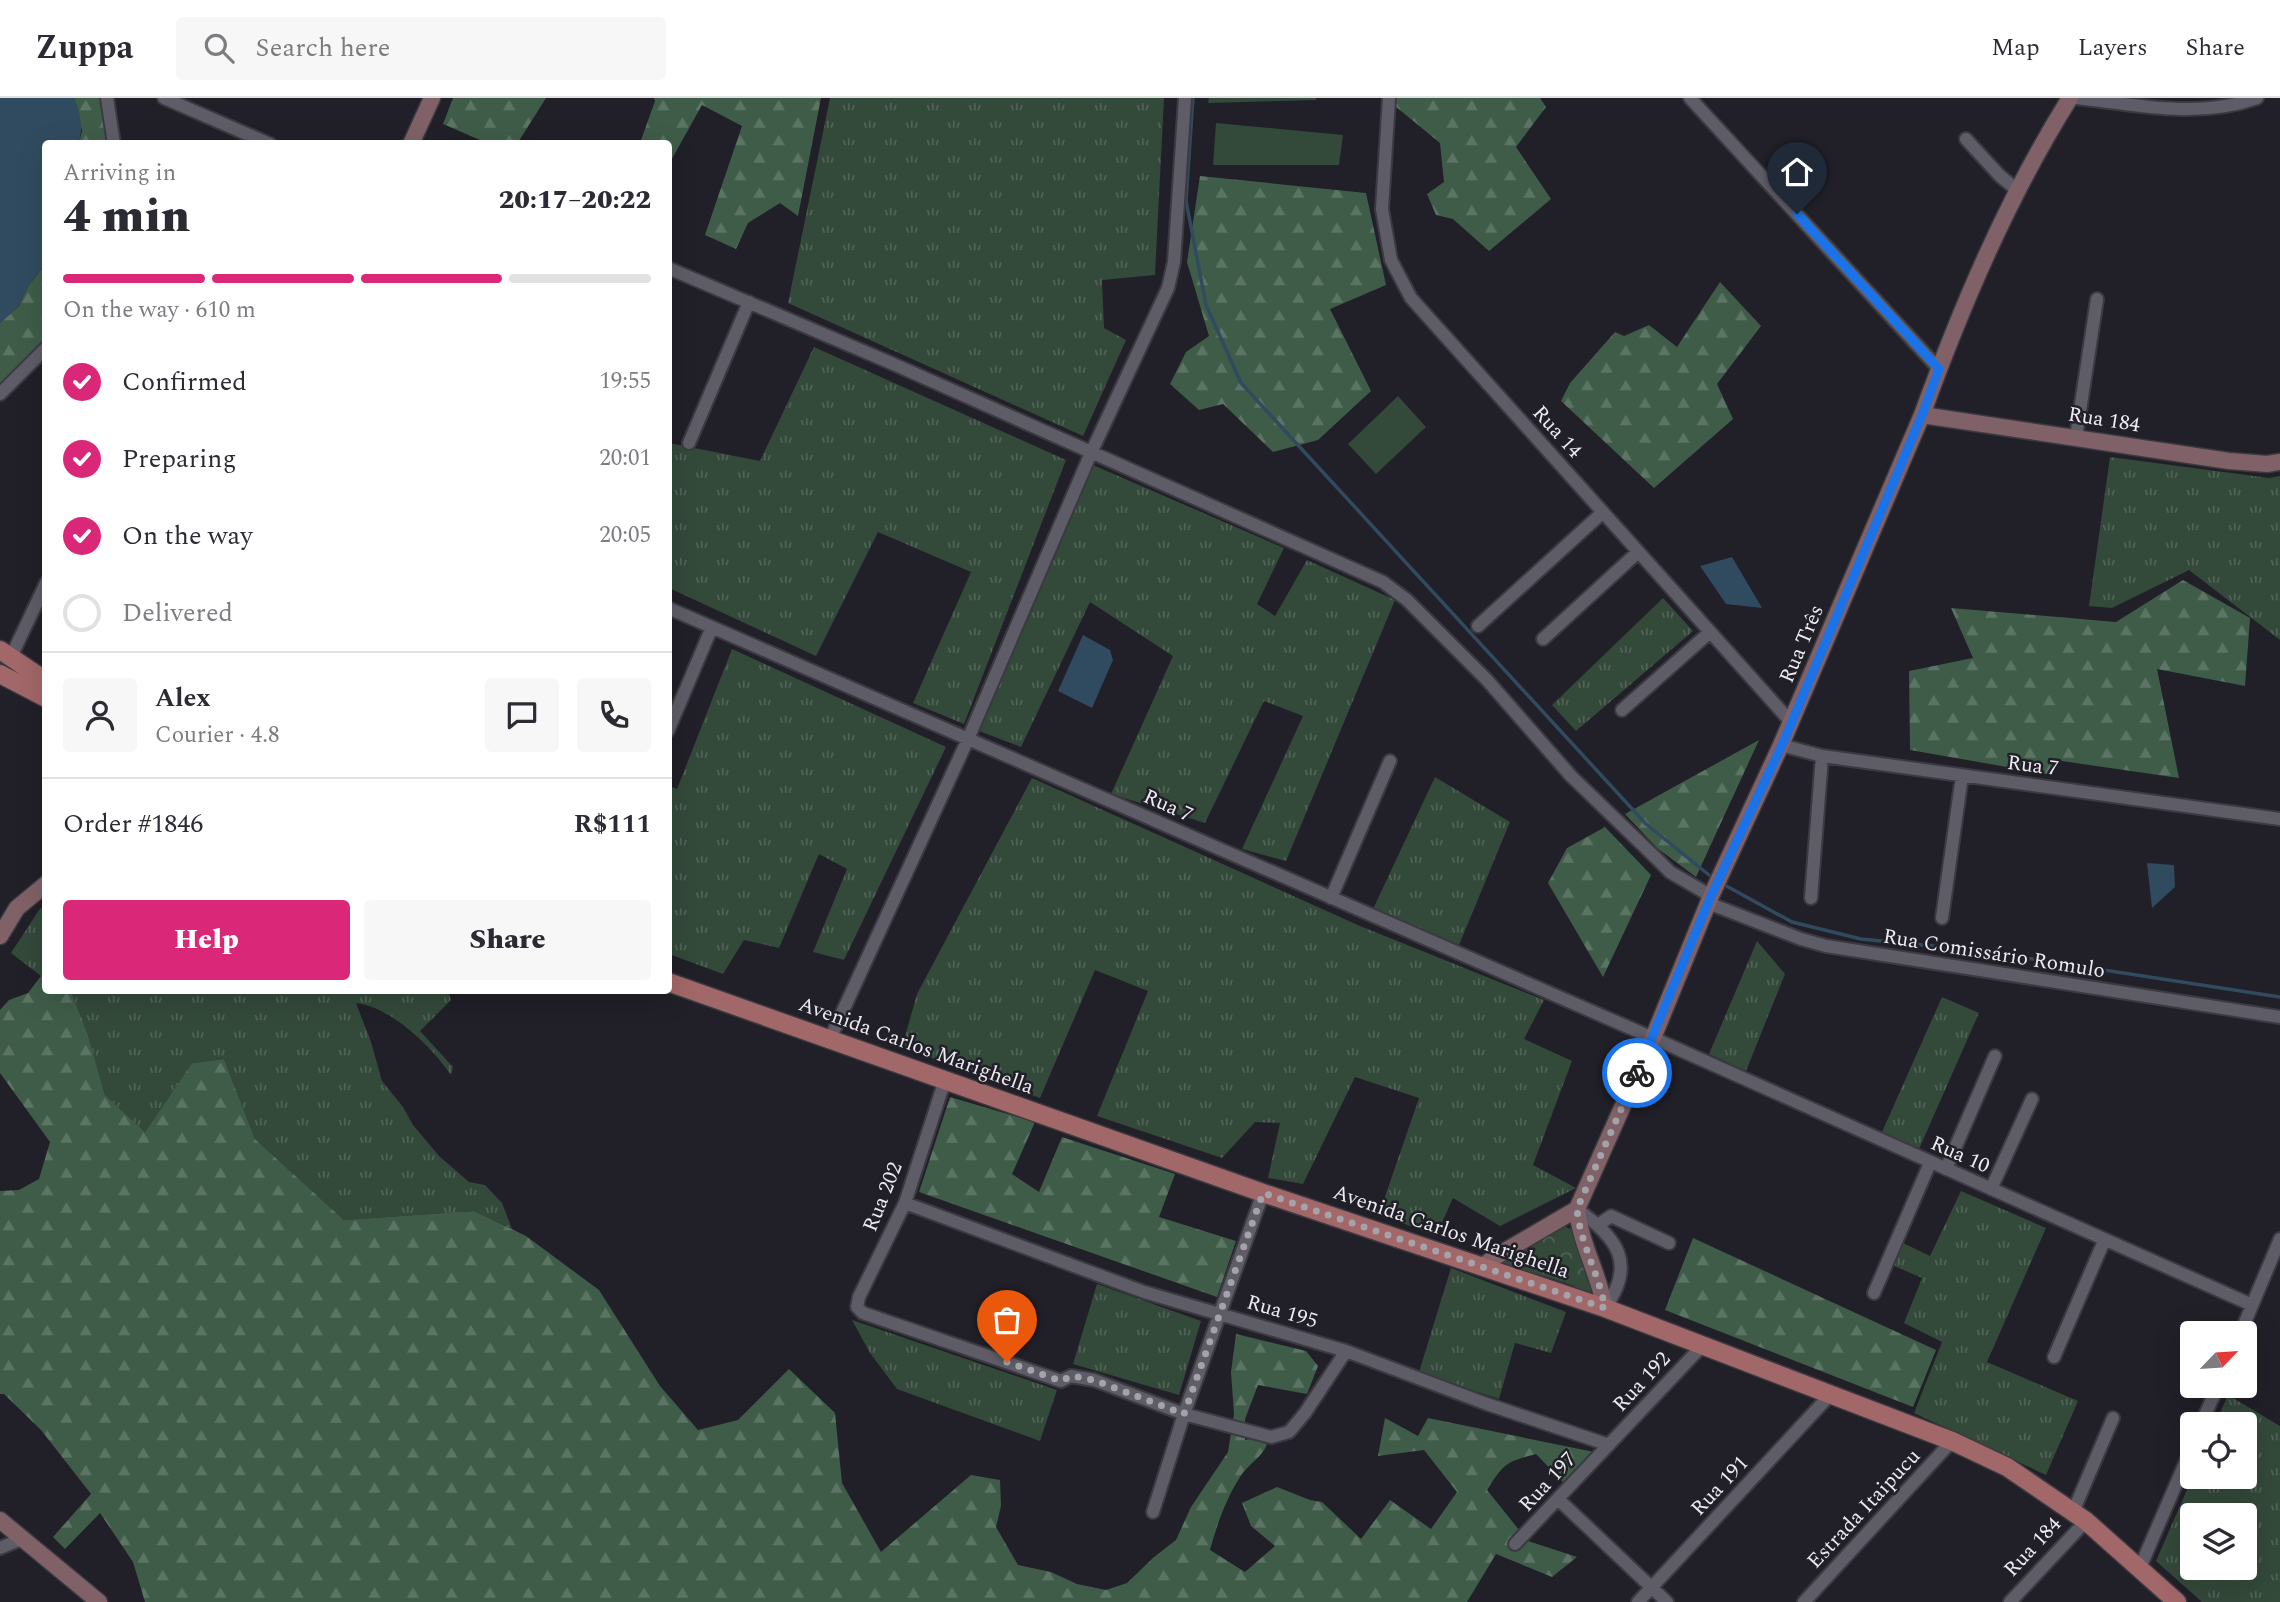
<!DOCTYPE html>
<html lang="en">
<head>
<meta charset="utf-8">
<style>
	body { margin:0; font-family:Spectral,serif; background:#f7f7f7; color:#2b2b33; height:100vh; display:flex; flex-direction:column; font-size:26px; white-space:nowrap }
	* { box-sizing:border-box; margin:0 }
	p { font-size:23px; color:#7c7c81 }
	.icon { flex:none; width:38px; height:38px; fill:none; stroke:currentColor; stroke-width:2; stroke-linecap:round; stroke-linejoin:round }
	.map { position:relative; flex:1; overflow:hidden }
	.sheet { position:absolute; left:42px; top:42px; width:630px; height:854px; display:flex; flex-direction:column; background:#fff; border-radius:7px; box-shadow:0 7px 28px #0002 }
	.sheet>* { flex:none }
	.needle { width:46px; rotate:65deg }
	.buttons { position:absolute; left:2180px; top:1223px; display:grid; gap:14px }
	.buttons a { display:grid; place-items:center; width:77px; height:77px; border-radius:7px; background:#fff; box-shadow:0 7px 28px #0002; font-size:35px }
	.pin { position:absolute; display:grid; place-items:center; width:60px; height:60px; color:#fff; margin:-72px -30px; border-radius:50% 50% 50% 0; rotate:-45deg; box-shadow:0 0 7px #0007 }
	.pin .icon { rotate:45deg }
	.courier { position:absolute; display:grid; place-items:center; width:70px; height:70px; margin:-35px; border:5px solid #1a73e8; border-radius:50%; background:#fff; color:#222; box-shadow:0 2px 9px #0007 }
	.headline em { font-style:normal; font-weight:800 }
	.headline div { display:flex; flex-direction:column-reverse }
	.headline { display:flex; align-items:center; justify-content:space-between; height:119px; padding:0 21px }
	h1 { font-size:46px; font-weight:800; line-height:52px }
	.bar { display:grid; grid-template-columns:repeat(4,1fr); gap:10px 7px; align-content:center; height:84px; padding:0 21px }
	.bar i { height:9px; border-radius:5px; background:#e1e1e2 }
	.bar .selected { background:#db2777 }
	.bar p { grid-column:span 4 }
	.line { display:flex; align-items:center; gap:18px; padding:0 21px; border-top:2px solid #e1e1e2 }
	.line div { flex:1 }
	.round { display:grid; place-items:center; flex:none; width:74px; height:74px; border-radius:7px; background:#f7f7f7 }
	ol { padding:0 21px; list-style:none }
	li { display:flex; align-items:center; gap:21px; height:77px }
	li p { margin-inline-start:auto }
	li .icon { padding:7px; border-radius:50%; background:#db2777; color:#fff; stroke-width:4 }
	li:last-child { color:#7c7c81 }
	li i { width:38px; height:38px; border:4px solid #e1e1e2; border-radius:50% }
	.cta { display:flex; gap:14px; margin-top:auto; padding:14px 21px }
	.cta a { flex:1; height:80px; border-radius:7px; background:#db2777; color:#fff; font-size:28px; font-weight:800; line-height:80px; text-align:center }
	.cta a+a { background:#f7f7f7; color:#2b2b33 }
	header { display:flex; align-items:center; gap:42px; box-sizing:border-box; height:98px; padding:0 35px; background:#fff; border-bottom:2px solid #e1e1e2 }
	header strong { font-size:33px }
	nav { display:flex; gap:38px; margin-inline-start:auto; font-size:24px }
	.search { width:490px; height:63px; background:#f7f7f7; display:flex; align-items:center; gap:18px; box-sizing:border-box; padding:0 24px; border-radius:7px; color:#7c7c81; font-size:26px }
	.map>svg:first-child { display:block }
	.grass { fill:url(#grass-tufts); fill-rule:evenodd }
	.forest { fill:url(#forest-firs) }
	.park { fill:url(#park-crowns) }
	.garden { fill:#33493a }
	.water { fill:#304b60 }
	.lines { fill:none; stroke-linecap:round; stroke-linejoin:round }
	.stream { stroke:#304b60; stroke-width:3.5 }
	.street-casing { stroke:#3c3a41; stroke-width:16 }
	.secondary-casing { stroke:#3c3a41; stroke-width:19 }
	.primary-casing { stroke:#3c3a41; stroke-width:21 }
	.street { stroke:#5e5c66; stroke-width:12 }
	.secondary { stroke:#806167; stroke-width:16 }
	.primary { stroke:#a26768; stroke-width:18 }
	.done { stroke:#a5a3aa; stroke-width:7; stroke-dasharray:0 12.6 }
	.route { stroke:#1a73e8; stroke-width:9 }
	.labels { text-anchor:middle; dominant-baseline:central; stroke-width:5; stroke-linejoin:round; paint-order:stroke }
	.street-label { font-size:21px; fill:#eceaf0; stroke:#211f27 }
</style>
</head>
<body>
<header>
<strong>Zuppa</strong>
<div class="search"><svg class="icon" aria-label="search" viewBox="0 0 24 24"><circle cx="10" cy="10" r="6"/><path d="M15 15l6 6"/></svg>Search here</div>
<nav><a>Map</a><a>Layers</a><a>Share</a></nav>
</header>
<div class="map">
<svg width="2280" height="1504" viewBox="0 0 2280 1504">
	<defs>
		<pattern id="grass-tufts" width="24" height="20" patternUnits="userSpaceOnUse" patternTransform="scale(1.75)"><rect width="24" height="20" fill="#33493a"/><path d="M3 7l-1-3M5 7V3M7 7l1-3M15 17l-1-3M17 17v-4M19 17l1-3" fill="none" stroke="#516357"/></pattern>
		<pattern id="forest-firs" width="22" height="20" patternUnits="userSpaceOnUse" patternTransform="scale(1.75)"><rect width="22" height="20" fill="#3f5c49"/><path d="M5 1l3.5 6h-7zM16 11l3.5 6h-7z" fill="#5b7464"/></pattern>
		<pattern id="park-crowns" width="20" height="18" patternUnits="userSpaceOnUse" patternTransform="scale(1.75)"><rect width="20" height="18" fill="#33493a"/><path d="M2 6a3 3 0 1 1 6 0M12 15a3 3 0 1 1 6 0" fill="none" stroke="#516357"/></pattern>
	</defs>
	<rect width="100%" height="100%" fill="#211f27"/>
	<!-- grass -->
	<path class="grass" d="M830,0H1164L1155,177L1102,182L1104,230L1126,242L1083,338L788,205Z
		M1209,0H1316V2L1208,5Z
		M814,249L1066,362L964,626L913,605L971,474L878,434L816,558L669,490V345L760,363Z
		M2110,359L2269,380L2280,378V542L2189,472L2112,510L2089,508Z
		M1093,367L1284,450L1257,506L1275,518L1307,462L1395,502L1286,763L1242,751L1303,618L1264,603L1205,725L1111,696L1173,558L1090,504L1021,649L979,633Z
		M1663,500L1693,533L1576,633L1552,607Z
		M732,551L946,649L844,862L813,854L847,771L819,756L779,850L744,842L723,876L669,856V688L677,691Z
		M1435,679L1510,724L1459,847L1373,811Z
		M1032,680L1360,828L1544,902L1524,941L1572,963L1533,1067L1576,1090L1500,1128L1453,1100L1436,1138L1379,1116L1419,1000L1355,979L1303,1086L1268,1080L1280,1025L1255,1024L1222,1060L1097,1018L1148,893L1095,872L1040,1000L902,949L917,896Z
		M45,807V878H41L11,855L39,812Z
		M1757,843L1785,876L1746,973L1709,956Z
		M71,893H448L451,902L420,933L453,969L451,977C431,948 391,909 356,905L371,944L382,983L403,1009L413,1027L439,1058L469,1084L485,1087L502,1105L512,1131L474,1113L344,1122L255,1041L224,961L192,965L145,1034L105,997L88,937Z
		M1942,899L1979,915L1919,1051L1882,1034Z
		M1961,1093L2046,1130L1987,1264L2078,1303L2046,1377L1914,1315L1942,1244L1904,1225L1922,1180L1892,1167L1901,1144L1930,1158Z
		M1451,1170L1566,1214L1551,1255L1515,1245L1499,1301L1419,1274Z
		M1097,1186L1201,1223L1179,1297L1073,1266Z
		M852,1222L1057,1292L1040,1343L897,1291L870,1255Z
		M2228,1297L2280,1328V1504H2202L2156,1463L2193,1378L2245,1379V1326H2215ZM2193,1418H2245V1470H2193Z"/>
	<!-- forest -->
	<path class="forest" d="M74,0H107L113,45H79L82,33Z
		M453,0H546L517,46L487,45L443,26Z
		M654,0H821L798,118L780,105L748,125L736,151L705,137L742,28L702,7L669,66L668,46L640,45L655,3Z
		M1396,0H1540L1546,9L1516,49L1551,101L1489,153L1453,121L1436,117L1427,96L1444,84L1440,45L1395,8Z
		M1200,78L1366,95L1386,187L1330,211L1371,293L1318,342L1273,354L1223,306L1199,312L1170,286L1186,254L1209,238L1187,164Z
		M45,167V242L0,293V225L19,208L28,188Z
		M1720,184L1761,228L1717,286L1733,321L1654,390L1561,303L1570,285L1615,234L1624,238L1649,227L1677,249Z
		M2183,482L2250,520L2245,588L2157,571L2179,680L2055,662L2053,677L1910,652L1909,573L1973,560L1951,510L2116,524Z
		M1759,642L1696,779L1657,750L1625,716Z
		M1605,729L1651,777L1603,879L1548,785L1567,750Z
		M41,878H45L46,892L71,893L88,937L105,997L145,1034L192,965L224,961L255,1041L344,1122L474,1113L526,1138L599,1192L660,1288L698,1332L738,1322L789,1271L835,1315L842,1385L881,1454L971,1377L1000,1382L1001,1408L996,1429L1018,1467L1051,1474L1077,1486L1106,1492L1127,1485L1154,1459L1176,1442L1191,1409L1228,1354L1234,1316L1231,1274L1236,1236L1306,1253L1318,1268L1307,1296L1258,1287L1245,1321V1342L1269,1338C1266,1359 1251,1362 1240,1379C1226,1401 1217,1426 1210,1452L1245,1474L1275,1448L1251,1428L1242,1405L1277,1389L1310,1402L1322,1404L1361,1441L1390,1402L1431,1431L1457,1394L1424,1352L1378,1358L1385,1320L1418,1338L1428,1320L1599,1355L1561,1389L1563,1384L1536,1356C1506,1364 1504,1365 1487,1392L1528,1443L1577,1459L1552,1479L1496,1456L1467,1504H145L133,1464L100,1415L65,1451L53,1439L91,1396L41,1332L4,1296H0V1093L19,1092L39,1081L50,1044L0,975V912L9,902L28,895Z
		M950,999L1035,1024L1012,1076L1039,1094L1062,1039L1175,1076L1159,1119L1236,1143L1217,1199L919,1094Z
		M1693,1140L1936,1252L1913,1309L1665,1212Z"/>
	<!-- park -->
	<path class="park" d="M1563,1128L1574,1132L1594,1190L1590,1195L1583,1196L1574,1188L1544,1178L1532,1179L1500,1169L1501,1163Z"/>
	<!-- garden -->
	<path class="garden" d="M1216,25L1343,37L1339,67H1213Z
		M1398,298L1426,329L1376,376L1348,346Z"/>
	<!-- water -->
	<path class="water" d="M0,0H74C81,16 83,29 79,45L46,46L45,167L28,188L19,208L0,225Z
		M1732,459L1762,510L1726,506L1700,468Z
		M1083,537L1110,552L1113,562L1092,610L1058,593Z
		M2147,765L2174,767L2175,789L2152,810Z"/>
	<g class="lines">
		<!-- stream -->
		<path class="stream" d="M1193,0L1186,103L1206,207L1241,285L1646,726L1714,781
			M1721,785L1792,824L1861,841L1974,852L2280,899"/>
		<defs>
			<path id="street" d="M107,0L114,46
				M164,0L270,46
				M1389,0L1382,111L1391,162L1411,200L1791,624
				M1690,0L1939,271
				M2077,0C2137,7 2198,21 2257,0
				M1966,41L2000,78L2016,91
				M668,170L891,265L1383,484L1407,502L1487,582L1571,678L1656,760L1670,774L1711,798
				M0,296L46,250
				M2076,339L2097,201
				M689,345L749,204
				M668,510L1653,940L2252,1207
				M1478,528L1603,414
				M1543,541L1638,454
				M11,559L46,485
				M1622,612L1710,534
				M668,633L712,529
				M1781,647L1822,658L2280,721
				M1331,800L1390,663
				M1811,800L1822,658
				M1708,805L1801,841L1826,848L2280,919
				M1942,820L1962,678
				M830,941L968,641L1091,355L1168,190L1174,164L1185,0
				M945,982L905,1105L859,1199L857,1209L863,1215L1061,1283L1071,1278L1094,1282L1184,1316L1271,1339L1289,1334L1305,1315L1346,1253
				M1946,1071L1995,958
				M1991,1091L2032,1001
				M905,1105L1144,1194L1346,1253L1487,1306L1609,1347
				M1577,1111C1617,1140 1637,1165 1605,1210
				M1598,1127L1611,1118L1669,1145
				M1874,1195L1930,1065
				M2240,1236L2280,1141
				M2054,1259L2104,1143
				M2201,1326L2218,1288
				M1558,1401L1667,1504
				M1153,1414L1184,1316L1263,1095
				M2073,1414L2113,1320
				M1515,1446L1703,1247
				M0,1450L24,1440
				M2139,1472L2193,1347
				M1638,1504L1830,1297
				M1804,1504L1952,1343
				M2010,1504L2086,1423"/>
			<path id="secondary" d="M411,46L432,0
				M1922,317L2229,363L2267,366L2280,364
				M0,838L17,810L46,786
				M1483,1168L1495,1159L1577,1111
				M1605,1210C1599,1176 1580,1145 1577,1111L1653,940L1711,798L1781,647L1922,317C1962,207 2008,99 2070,0
				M0,1422L99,1504"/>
			<path id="primary" d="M0,552L46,583
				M0,576L46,600
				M668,884L1263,1095L1605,1210L1952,1343L2007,1369L2086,1423L2177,1504"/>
		</defs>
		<!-- street casing -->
		<use href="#street" class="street-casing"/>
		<!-- secondary casing -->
		<use href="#secondary" class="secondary-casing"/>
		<!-- primary casing -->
		<use href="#primary" class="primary-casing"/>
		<!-- street -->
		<use href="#street" class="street"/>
		<!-- secondary -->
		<use href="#secondary" class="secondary"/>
		<!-- primary -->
		<use href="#primary" class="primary"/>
	</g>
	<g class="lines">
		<!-- done -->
		<path class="done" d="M1007,1264L1061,1283L1072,1278L1094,1282L1184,1316L1263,1095L1605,1210C1599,1176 1580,1145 1577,1111L1637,975"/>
		<!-- route -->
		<path class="route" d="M1637,975L1711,798L1782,647L1922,317L1939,271L1797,116"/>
	</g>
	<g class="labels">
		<!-- street labels -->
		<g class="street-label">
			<text transform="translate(2104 322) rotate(9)">Rua 184</text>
			<text transform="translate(1557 334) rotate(48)">Rua 14</text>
			<text transform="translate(1802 546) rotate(-67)">Rua Três</text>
			<text transform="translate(2033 668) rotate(7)">Rua 7</text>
			<text transform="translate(1168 708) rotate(24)">Rua 7</text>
			<text transform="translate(1994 856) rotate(9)">Rua Comissário Romulo</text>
			<text transform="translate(916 948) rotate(20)">Avenida Carlos Marighella</text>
			<text transform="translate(1960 1057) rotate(24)">Rua 10</text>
			<text transform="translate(883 1099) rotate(-68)">Rua 202</text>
			<text transform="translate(1451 1134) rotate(19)">Avenida Carlos Marighella</text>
			<text transform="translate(1282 1214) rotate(16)">Rua 195</text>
			<text transform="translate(1642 1284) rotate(-47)">Rua 192</text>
			<text transform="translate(1548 1384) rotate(-47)">Rua 197</text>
			<text transform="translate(1720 1388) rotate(-47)">Rua 191</text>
			<text transform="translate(1864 1411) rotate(-47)">Estrada Itaipucu</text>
			<text transform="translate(2033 1449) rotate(-47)">Rua 184</text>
		</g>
	</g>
</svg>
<div class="buttons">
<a><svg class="needle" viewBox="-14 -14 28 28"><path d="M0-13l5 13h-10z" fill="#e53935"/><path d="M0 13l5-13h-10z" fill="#7c7c81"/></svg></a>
<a><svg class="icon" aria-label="locate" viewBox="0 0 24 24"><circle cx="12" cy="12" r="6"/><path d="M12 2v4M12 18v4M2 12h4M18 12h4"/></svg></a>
<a><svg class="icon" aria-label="layers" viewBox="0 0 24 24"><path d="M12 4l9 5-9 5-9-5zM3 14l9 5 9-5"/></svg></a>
</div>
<div class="pin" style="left:1007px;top:1264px;background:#ea580c"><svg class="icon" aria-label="bag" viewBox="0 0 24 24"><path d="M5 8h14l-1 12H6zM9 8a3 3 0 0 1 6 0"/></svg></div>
<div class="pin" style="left:1797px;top:116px;background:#1f2937"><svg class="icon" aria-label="home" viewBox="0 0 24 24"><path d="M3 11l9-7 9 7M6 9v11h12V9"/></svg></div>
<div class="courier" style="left:1637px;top:975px"><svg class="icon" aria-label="bike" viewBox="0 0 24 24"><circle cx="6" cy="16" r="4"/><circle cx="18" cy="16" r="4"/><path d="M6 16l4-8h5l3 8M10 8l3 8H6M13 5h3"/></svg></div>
<section class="sheet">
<div class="headline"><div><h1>4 min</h1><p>Arriving in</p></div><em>20:17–20:22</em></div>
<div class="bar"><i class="selected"></i><i class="selected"></i><i class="selected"></i><i></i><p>On the way · 610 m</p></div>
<ol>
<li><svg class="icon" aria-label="check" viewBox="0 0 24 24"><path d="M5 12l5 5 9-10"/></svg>Confirmed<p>19:55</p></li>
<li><svg class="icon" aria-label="check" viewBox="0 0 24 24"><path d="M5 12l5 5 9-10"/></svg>Preparing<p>20:01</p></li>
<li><svg class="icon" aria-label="check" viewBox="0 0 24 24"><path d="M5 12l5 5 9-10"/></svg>On the way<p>20:05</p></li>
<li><i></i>Delivered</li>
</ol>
<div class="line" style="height:126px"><a class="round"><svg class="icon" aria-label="person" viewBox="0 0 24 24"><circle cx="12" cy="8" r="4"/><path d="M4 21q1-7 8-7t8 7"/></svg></a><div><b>Alex</b><p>Courier · 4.8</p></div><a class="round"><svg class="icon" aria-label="chat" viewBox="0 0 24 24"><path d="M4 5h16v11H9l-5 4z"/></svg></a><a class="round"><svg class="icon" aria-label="phone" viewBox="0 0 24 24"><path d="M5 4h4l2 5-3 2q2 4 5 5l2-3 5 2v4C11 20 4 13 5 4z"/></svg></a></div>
<div class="line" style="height:91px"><div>Order #1846</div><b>R$111</b></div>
<div class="cta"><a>Help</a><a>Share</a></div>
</section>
</div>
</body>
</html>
